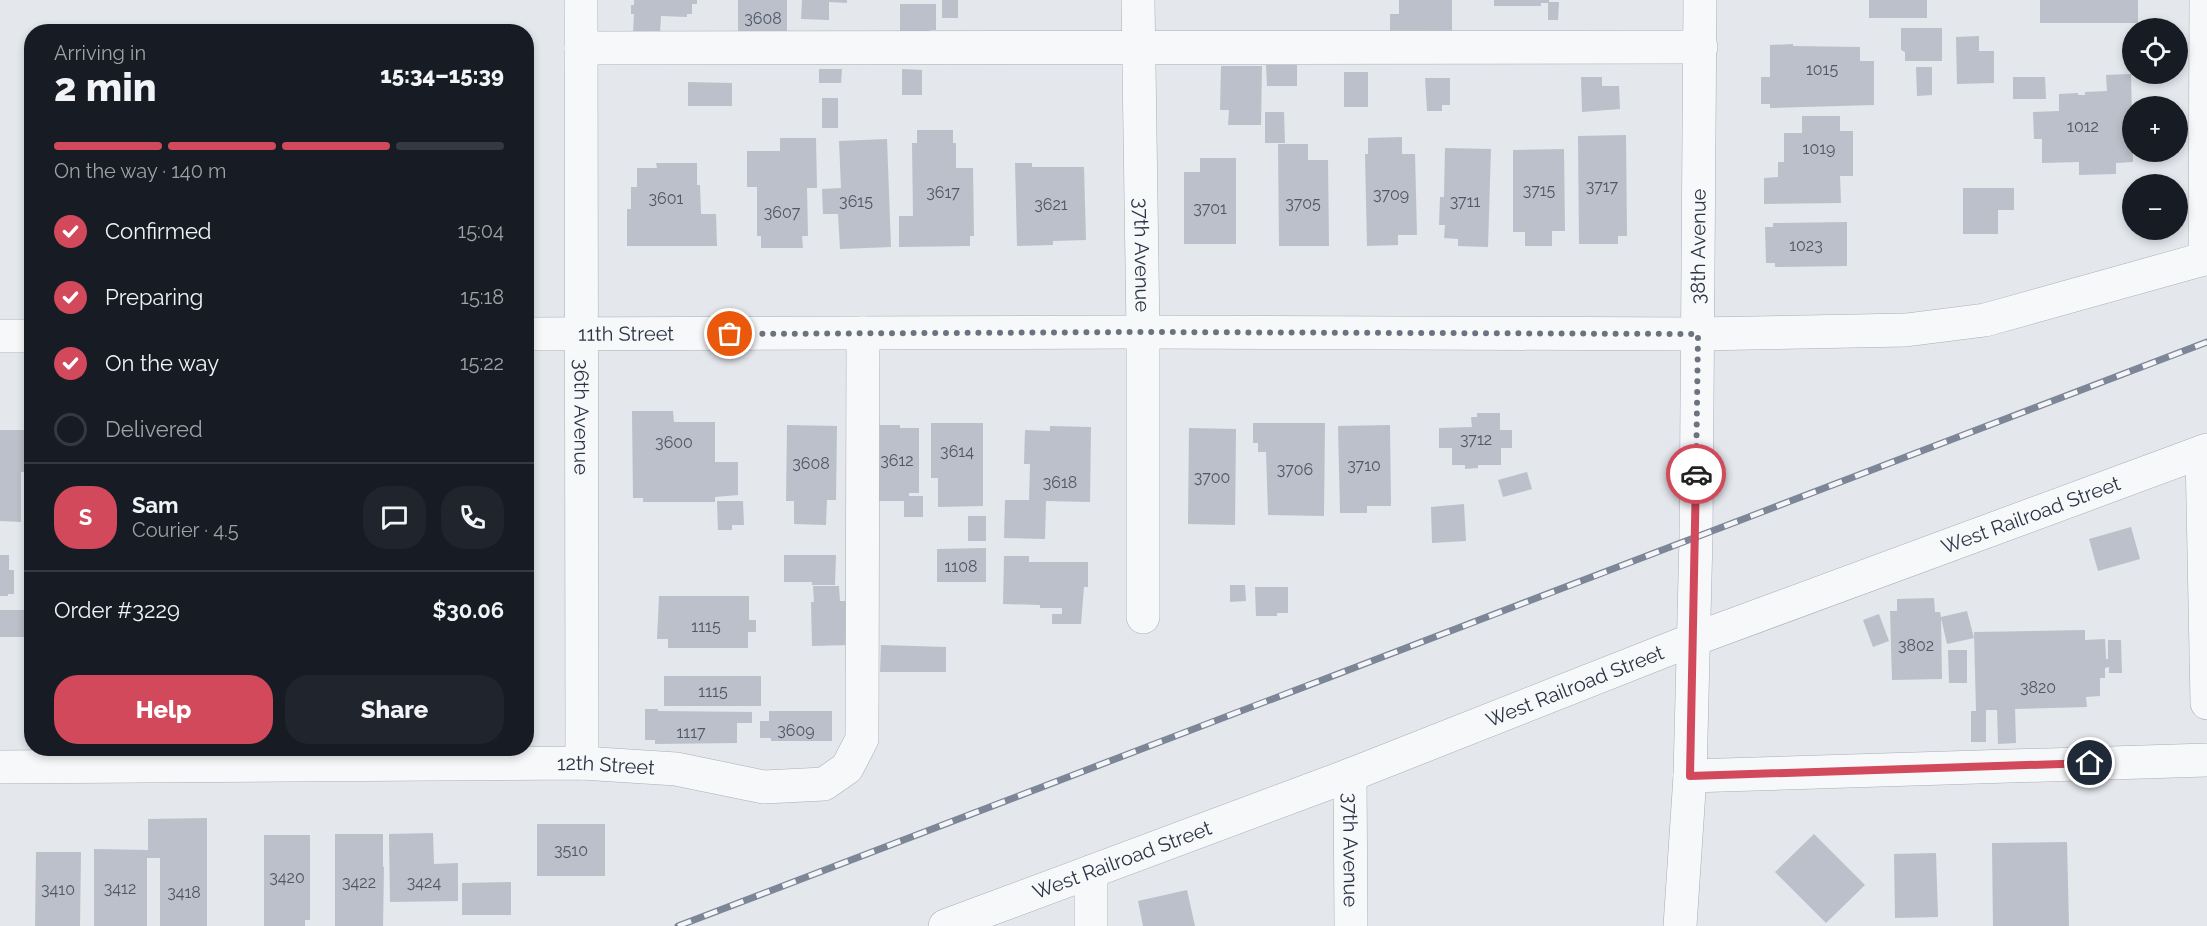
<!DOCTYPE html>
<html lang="en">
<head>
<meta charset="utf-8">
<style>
	body { margin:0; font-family:Raleway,sans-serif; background:#20242c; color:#f1f3f6; height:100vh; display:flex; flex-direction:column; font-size:22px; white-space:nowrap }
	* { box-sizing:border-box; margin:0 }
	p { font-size:20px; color:#9ea1a6 }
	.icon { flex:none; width:33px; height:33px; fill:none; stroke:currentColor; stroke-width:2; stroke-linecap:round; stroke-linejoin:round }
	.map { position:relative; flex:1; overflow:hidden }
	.drawer { position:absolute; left:24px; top:24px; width:510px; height:732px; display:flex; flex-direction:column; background:#171b24; border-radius:24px; box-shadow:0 3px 9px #0003 }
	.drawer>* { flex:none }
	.controls { position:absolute; left:2122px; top:18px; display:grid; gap:12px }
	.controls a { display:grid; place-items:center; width:66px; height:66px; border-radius:50%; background:#171b24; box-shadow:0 3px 9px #0003; font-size:30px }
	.pin { position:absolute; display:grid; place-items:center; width:51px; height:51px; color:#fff; margin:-26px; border:3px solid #fff; border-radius:50%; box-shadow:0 2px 6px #0007 }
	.courier { position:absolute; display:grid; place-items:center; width:60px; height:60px; margin:-30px; border:4px solid #d1495b; border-radius:50%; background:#fff; color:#222; box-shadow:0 2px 8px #0007 }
	.summary em { font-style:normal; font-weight:800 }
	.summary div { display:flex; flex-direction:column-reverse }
	.summary { display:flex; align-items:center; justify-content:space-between; height:102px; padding:0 30px }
	h1 { font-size:39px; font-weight:800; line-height:45px }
	.bar { display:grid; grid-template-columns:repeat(4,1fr); gap:9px 6px; align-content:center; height:72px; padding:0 30px }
	.bar i { height:8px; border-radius:4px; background:#363941 }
	.bar .selected { background:#d1495b }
	.bar p { grid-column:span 4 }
	.line { display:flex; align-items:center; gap:15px; padding:0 30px; border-top:2px solid #363941 }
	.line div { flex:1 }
	.round { display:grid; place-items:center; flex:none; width:63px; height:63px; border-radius:24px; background:#20242c }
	ol { padding:0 30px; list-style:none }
	li { display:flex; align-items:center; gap:18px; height:66px }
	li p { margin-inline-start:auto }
	li .icon { padding:6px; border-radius:50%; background:#d1495b; color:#fff; stroke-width:4 }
	li:last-child { color:#9ea1a6 }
	li i { width:33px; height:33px; border:3px solid #363941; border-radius:50% }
	.button { display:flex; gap:12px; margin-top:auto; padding:12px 30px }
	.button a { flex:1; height:69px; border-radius:24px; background:#d1495b; color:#fff; font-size:24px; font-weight:800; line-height:69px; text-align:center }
	.button a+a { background:#20242c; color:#f1f3f6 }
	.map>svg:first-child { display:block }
	.building { fill:#bbc0ca }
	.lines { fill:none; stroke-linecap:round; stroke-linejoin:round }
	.minor-casing { stroke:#a9aeb7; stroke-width:34 }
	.minor { stroke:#f7f8fa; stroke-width:33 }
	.rail-casing { stroke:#7d8696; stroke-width:7 }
	.rail { stroke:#f4f6f9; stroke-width:4.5; stroke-dasharray:14; stroke-linecap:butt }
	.done { stroke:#6c737f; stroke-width:6; stroke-dasharray:0 10.8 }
	.route { stroke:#d1495b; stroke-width:8 }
	.labels { text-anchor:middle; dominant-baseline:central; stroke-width:5; stroke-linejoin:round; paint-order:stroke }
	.number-label { font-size:16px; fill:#4f5766 }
	.street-label { font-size:20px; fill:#2b3445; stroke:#f4f6f9 }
</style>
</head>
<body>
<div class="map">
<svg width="2207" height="926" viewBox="0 0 2207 926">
	<rect width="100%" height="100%" fill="#e4e7ec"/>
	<!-- building -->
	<path class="building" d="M634,0H697V4H692V14H687V17L661,16L660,33L633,34L634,14H631V5H634Z
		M738,0H787V37H738Z
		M802,0H847V3L829,2V20L801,19Z
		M942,0H958V18H942Z
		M1399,0H1452V31H1390V14H1399Z
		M1494,0H1549V2H1559L1558,20H1548V3H1541V6H1494Z
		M1869,0H1927V18H1869Z
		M2040,0H2138V23H2040Z
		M900,4H936V30H930V34H900Z
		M1901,28H1942V61H1905V52L1901,50Z
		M1979,36V51H1994V83L1957,84L1956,37Z
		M1793,44V46L1860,47V61H1874V105L1770,108V104H1761V77H1770V45Z
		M1266,65H1297V86H1267Z
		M1221,66H1262L1261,125H1228L1229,110H1220Z
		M1916,67H1932V95L1917,96Z
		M819,69H842L841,83H819Z
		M902,69L922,70V95H902Z
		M1344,72H1368V107H1344Z
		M2131,74L2133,162L2116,163V174L2079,175V162L2042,163V139H2034L2033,112L2059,111V94L2078,93V95H2085V92L2107,91L2106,75Z
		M1581,77H1602V86H1619L1620,109L1582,112Z
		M2013,77H2045L2046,99H2013Z
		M1425,78H1450V105H1442V111H1427Z
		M688,82L732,83V106H688Z
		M822,98H838V128H822Z
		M1265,112H1284L1285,143H1265Z
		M1802,116H1840V131H1853V176H1840L1841,203L1764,204V178L1778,177V162H1784V133H1802Z
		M917,130H953V143H956V168H973L974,236H970V246L899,247V216H913L912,143H917Z
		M1626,135L1627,236H1618V244H1579L1578,136Z
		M1402,137V154H1415L1417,235H1398V245L1367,246L1365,154H1368V138Z
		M780,138H816L817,188H807L808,236H802L803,248H761V236H757V187H747V151H780Z
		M887,139L891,247L840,249L838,214H823L822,189L841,188L839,141Z
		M1278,144H1308V160H1328L1329,246H1279Z
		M1445,148L1491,149L1488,247L1458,246V239L1444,238L1445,225H1439L1440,197H1444Z
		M1564,149L1565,231H1552V246H1525V232H1513V150Z
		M1200,158H1236V244H1184V172H1200Z
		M656,163H697V185H700L701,214H716L717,246H627V209H631V187H637V168H657Z
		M1015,163H1032V167H1084L1086,240L1053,241V245L1017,246Z
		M1963,188H2014V210H1998V234H1963Z
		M1847,222V266L1775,267V263H1766L1765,227H1773V223Z
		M632,411H673L674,422H715V462H738V495L715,497V502H643V498H633Z
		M1477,413H1500V430H1512V448H1501V465H1478V468L1465,469V465H1452V448H1439V428L1472,427L1471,417H1477Z
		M931,423H983V506L938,507V478H931Z
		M1253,423H1325L1324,516L1268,515L1266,452H1258V443H1253Z
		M787,425L837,426L836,500H827L826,525L794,524V501H786Z
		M876,425H900V428H919V493H909V496H923V517H904V501H875Z
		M1390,425L1391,506H1367V513H1340L1338,426Z
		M1050,426L1091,427L1090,502L1046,501L1045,539L1004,538L1005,500H1029L1030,464H1024L1025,430L1050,431Z
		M1189,428L1236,429L1235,525L1188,524Z
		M0,430H25L24,472H21V522L0,521Z
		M1527,472L1532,489L1503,497L1498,480Z
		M717,501H743L744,525H732V530H718Z
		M1464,504L1466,541L1432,543L1431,507Z
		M968,516H986V541H968Z
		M2131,527L2140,559L2098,571L2089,539Z
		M986,548V582H937V549Z
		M0,555H9V570H14V594H8V596H0Z
		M784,555H836L835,585H812V582H784Z
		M1004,556H1029V562H1088V587H1084L1081,624H1052V614H1062V608H1040V605L1003,604Z
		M1230,585H1245L1246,601L1230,602Z
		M813,586H839L840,601H847L848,645L812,646L811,602H814Z
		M1255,587H1288V613H1277V616H1256Z
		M659,596H749V620H756V632H748V648H668V639H657Z
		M1934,598L1935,612H1940L1941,617L1967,611L1974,638L1947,644L1941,618L1942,679L1892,680L1890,611H1897V599Z
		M0,610H27V637H0Z
		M1879,614L1889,641L1873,647L1863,620Z
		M2085,630V640L2105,639L2106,659H2108V640H2121L2122,673H2109V667L2105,668V678H2100V696L2086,697L2087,707L2015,709L2016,743L1998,744L1997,710H1986V742H1971V711H1976L1974,632Z
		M881,645L946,647V672H880Z
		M1948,650H1967V683H1949Z
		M664,676H761V706H664Z
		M645,709H658V711L752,712V723H737V743L655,744V740H645Z
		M769,711H832V741H771V738H760V721H769Z
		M207,818V926H160V858H147V926H94V849L148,850V819Z
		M537,824H605V876H537Z
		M433,833L434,864L458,863V901L390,902L389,834Z
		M335,834H383V867H384L383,926H335Z
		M1814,834L1865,885L1826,923L1775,872Z
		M264,835H310V920H305V926H264Z
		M2067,842L2069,926H1993L1992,843Z
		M36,852H81L80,926H35Z
		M1936,853L1938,917L1895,918L1894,854Z
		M511,882V915H462V883Z
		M1187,890L1195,926H1143L1138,901Z"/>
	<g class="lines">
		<defs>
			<g id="minor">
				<path id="s1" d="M581,0L582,763"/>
				<path id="s2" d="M1138,0L1143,332V617"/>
				<path d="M581,48L1701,47"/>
				<path d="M2205,259L2206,0"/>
				<path id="s3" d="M526,334L1143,332L1698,334L1906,330L1985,320L2207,258"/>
				<path d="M0,336H32"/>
				<path d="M2202,452L2207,703"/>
				<path id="s4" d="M0,767L582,763L676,769L764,787L824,784L847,768L862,739L863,333"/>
				<path id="s5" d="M1350,775L1351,926"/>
				<path d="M1690,776L2207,760"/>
				<path d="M1091,872V926"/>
				<path id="s6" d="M945,926L1350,775L1692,640L2207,450"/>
				<path id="s7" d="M1680,926L1690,776L1696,537L1700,0"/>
			</g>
		</defs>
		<!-- minor casing -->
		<use href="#minor" class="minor-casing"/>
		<!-- minor -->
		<use href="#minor" class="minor"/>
		<defs>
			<path id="rail" d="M678,926L2207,342"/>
		</defs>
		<!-- rail casing -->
		<use href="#rail" class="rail-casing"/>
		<!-- rail -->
		<use href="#rail" class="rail"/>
	</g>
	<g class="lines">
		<!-- done -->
		<path class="done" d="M730,334L1143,332L1698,334L1696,474"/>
		<!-- route -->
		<path class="route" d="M1696,474L1690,776L2090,763"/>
	</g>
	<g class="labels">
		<!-- number labels -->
		<g class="number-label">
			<text x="763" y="18">3608</text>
			<text x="1822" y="69">1015</text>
			<text x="2083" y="126">1012</text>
			<text x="1819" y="148">1019</text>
			<text x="1602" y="186">3717</text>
			<text x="1539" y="190">3715</text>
			<text x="943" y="192">3617</text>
			<text x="1391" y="194">3709</text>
			<text x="666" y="198">3601</text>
			<text x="856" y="201">3615</text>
			<text x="1465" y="201">3711</text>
			<text x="1303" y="203">3705</text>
			<text x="1051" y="204">3621</text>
			<text x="1210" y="208">3701</text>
			<text x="782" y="212">3607</text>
			<text x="1806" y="245">1023</text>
			<text x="1476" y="439">3712</text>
			<text x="674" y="442">3600</text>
			<text x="957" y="451">3614</text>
			<text x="897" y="460">3612</text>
			<text x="811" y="463">3608</text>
			<text x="1364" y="465">3710</text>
			<text x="1295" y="469">3706</text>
			<text x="1212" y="477">3700</text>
			<text x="1060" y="482">3618</text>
			<text x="961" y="566">1108</text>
			<text x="706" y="626">1115</text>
			<text x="1916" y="645">3802</text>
			<text x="2038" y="687">3820</text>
			<text x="713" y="691">1115</text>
			<text x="796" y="730">3609</text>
			<text x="691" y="732">1117</text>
			<text x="571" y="850">3510</text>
			<text x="287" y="877">3420</text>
			<text x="359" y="882">3422</text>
			<text x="424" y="882">3424</text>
			<text x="120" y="888">3412</text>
			<text x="58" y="889">3410</text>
			<text x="184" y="892">3418</text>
		</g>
		<!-- street labels -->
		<g class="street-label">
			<text stroke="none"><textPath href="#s7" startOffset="680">38th Avenue</textPath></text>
			<text stroke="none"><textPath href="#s2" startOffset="255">37th Avenue</textPath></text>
			<text stroke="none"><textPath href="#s3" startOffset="100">11th Street</textPath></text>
			<text stroke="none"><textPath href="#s1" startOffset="417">36th Avenue</textPath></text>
			<text stroke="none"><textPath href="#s6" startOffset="1161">West Railroad Street</textPath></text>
			<text stroke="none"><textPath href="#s6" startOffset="674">West Railroad Street</textPath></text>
			<text stroke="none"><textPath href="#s4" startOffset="606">12th Street</textPath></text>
			<text stroke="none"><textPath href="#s5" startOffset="75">37th Avenue</textPath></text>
			<text stroke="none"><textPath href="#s6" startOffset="189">West Railroad Street</textPath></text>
		</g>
	</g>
</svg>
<div class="controls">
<a><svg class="icon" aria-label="locate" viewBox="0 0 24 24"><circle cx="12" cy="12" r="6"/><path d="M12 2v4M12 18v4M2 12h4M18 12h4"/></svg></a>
<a>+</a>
<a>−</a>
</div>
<div class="pin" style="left:730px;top:334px;background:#ea580c"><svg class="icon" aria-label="bag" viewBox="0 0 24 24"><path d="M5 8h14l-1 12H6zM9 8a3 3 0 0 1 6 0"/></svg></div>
<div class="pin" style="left:2090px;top:763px;background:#1f2937"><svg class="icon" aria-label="home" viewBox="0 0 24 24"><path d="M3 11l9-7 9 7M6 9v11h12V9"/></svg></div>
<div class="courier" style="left:1696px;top:474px"><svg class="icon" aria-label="car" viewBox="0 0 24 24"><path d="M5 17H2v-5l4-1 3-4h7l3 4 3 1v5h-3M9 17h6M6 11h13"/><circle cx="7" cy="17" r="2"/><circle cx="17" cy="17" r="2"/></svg></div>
<section class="drawer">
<div class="summary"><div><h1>2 min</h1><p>Arriving in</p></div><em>15:34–15:39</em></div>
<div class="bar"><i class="selected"></i><i class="selected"></i><i class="selected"></i><i></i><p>On the way · 140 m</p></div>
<ol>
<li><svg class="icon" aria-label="check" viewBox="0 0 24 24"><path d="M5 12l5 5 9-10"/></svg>Confirmed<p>15:04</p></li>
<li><svg class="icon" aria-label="check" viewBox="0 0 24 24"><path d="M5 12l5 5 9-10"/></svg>Preparing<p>15:18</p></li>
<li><svg class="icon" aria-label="check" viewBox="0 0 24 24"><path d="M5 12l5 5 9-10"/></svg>On the way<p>15:22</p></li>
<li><i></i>Delivered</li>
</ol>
<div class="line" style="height:108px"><b class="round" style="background:#d1495b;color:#fff">S</b><div><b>Sam</b><p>Courier · 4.5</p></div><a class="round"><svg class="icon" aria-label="chat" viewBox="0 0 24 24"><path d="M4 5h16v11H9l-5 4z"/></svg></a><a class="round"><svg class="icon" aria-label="phone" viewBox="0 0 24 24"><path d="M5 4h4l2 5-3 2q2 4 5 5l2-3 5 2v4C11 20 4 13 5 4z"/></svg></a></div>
<div class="line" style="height:78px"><div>Order #3229</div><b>$30.06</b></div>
<div class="button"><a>Help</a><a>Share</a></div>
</section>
</div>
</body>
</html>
